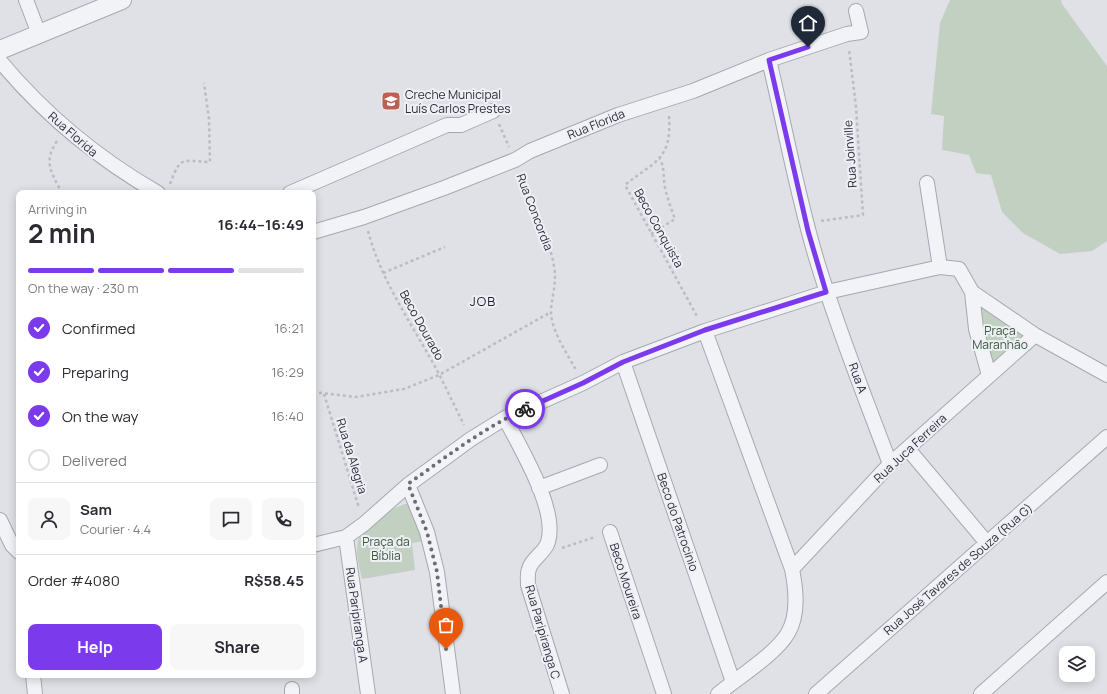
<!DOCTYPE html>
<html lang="en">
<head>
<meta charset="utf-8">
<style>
	body { margin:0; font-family:Manrope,sans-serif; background:#f7f7f7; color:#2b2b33; height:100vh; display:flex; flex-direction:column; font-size:15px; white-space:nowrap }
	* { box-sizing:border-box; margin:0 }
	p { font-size:13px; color:#7c7c81 }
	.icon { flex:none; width:22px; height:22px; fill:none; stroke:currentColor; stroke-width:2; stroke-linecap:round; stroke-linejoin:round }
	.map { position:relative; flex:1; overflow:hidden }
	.sheet { position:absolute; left:16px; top:190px; width:300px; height:488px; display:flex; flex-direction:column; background:#fff; border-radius:8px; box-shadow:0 2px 10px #0003 }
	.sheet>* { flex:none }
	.fabs { position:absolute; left:1059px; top:646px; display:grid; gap:8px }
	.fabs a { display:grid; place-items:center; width:36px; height:36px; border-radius:8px; background:#fff; box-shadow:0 2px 10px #0003; font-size:20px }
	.pin { position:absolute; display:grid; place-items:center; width:34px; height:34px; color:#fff; margin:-41px -17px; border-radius:50% 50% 50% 0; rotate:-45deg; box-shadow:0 0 4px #0007 }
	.pin .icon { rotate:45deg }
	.courier { position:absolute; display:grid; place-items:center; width:40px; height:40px; margin:-20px; border:3px solid #7c3aed; border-radius:50%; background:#fff; color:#222; box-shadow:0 1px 5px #0007 }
	.summary em { font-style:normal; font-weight:700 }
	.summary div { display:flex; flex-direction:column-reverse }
	.summary { display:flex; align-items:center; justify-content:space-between; height:68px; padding:0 12px }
	h1 { font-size:26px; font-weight:700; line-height:30px }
	.bar { display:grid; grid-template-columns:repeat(4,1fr); gap:6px 4px; align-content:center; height:48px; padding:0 12px }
	.bar i { height:5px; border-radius:3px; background:#e1e1e2 }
	.bar .active { background:#7c3aed }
	.bar p { grid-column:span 4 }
	.line { display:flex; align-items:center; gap:10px; padding:0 12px; border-top:1px solid #e1e1e2 }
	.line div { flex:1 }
	.round { display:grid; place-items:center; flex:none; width:42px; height:42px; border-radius:8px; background:#f7f7f7 }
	ol { padding:0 12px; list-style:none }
	li { display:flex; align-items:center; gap:12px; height:44px }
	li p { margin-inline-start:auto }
	li .icon { padding:4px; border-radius:50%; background:#7c3aed; color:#fff; stroke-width:4 }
	li:last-child { color:#7c7c81 }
	li i { width:22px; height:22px; border:2px solid #e1e1e2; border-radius:50% }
	.cta { display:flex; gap:8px; margin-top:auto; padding:8px 12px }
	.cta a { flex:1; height:46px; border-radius:8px; background:#7c3aed; color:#fff; font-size:16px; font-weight:700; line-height:46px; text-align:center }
	.cta a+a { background:#f7f7f7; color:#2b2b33 }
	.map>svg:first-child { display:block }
	.green { fill:#c2d0c2 }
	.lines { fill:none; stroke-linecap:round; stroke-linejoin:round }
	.minor-casing { stroke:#a6a7b1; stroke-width:16 }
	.tertiary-casing { stroke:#a6a7b1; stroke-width:20 }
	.path { stroke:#babcc2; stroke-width:2.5; stroke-dasharray:3 3; stroke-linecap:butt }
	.minor { stroke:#f2f3f6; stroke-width:14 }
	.tertiary { stroke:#f2f3f6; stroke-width:18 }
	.done { stroke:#6a6c78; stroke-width:4; stroke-dasharray:0 7.2 }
	.route { stroke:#7c3aed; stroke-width:5 }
	.labels { text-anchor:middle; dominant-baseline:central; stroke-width:4; stroke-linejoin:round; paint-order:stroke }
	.poi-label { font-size:12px; fill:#2b2d3d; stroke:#eff0f5; text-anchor:start }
	.street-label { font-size:12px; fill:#2b2d3d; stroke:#eff0f5 }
	.park-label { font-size:12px; fill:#3a573c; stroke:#eff0f5 }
	.neighbourhood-label { font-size:13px; letter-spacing:1px; fill:#1d1e2e; stroke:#eff0f5 }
</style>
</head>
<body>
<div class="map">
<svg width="1107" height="694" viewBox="0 0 1107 694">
	<rect width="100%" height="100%" fill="#e0e1e7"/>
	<!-- green -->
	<path class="green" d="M950,0H1061L1062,4L1107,66V241L1092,251L1060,254L1023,233L1002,212L991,175L976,173L969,155L942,150L944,116L931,114L940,23Z
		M972,292L1035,335L989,375Z
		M405,504H410L425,541L412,543L415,570L362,579C359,565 353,547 361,534L393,509Z"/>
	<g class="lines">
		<defs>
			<path id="minor" d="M26,0L39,34
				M769,60C785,127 797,195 817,261C838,330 865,397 890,464
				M0,61C45,115 97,158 158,193
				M927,183L940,267
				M290,193L447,125H461L493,111
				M313,232L364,217L444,188L515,160L530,151L618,115L693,91L769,60L847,34L861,32L856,11
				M972,292L1035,335L1107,375
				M705,331L792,569C796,589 799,614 788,633C776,654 737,678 718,694
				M623,362L733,682
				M505,418C520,448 558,509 548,542C545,553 532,558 529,569C527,574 528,580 528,585L562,694
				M908,449L987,543
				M408,485L427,532L437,572L453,694
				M539,488L600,465
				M0,520L12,545L19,552
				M610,532L664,694
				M346,537L368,694
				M313,545L346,537L364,524L408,485L471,439L505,418L583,383L623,362L705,331L827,292L940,267L959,269L972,292L976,329L989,375
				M792,569L890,464L1035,335
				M33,675L35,694
				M292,689V694
				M816,694L1107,437
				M981,694L1107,582"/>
			<path id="tertiary" d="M0,50L122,0"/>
		</defs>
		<!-- minor casing -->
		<use href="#minor" class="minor-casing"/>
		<!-- tertiary casing -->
		<use href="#tertiary" class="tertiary-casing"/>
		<!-- path -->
		<path class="path" d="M669,116C672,161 654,161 625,185L698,318
			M499,124L509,147
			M57,141C43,162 51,172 62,193
			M520,174C533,203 548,234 554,266C557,284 552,294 551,311C551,331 567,353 576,370
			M170,184C181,155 181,161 210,162L209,119L204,83
			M821,221L863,215L856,107L849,49
			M368,231C382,284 415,328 440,376C448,392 456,409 464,425
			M651,234L675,219C671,209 668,199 665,188C663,177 665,169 660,159
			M383,273L445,247
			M313,392L356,397L404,389L439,375L551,312
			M324,394L359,508
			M562,548L595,537"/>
		<!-- minor -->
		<use href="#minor" class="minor"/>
		<!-- tertiary -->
		<use href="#tertiary" class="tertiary"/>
	</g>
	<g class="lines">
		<!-- done -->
		<path class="done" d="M446,649L437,572L427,532L408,484C446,457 482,429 525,409"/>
		<!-- route -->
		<path class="route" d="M525,409L583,383L623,362L705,330L826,292L808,231L769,60L808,47"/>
	</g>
	<!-- icons -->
	<defs>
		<symbol id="school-square" viewBox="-11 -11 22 22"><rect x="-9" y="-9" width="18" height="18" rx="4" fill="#be5f54" stroke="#eff0f5"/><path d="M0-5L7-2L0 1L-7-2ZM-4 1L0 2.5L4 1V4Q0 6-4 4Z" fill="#fff"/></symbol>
	</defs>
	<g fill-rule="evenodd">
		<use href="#school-square" x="380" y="90" width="22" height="22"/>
	</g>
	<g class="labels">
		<!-- poi labels -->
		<g class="poi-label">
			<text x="405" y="94">Creche Municipal<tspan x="405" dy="14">Luís Carlos Prestes</tspan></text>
		</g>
		<!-- street labels -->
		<g class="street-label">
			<text transform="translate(596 124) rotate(-22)">Rua Florida</text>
			<text transform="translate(73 134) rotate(41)">Rua Florida</text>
			<text transform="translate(850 154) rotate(-94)">Rua Joinville</text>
			<text transform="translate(535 212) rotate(69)">Rua Concordia</text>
			<text transform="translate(659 228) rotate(61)">Beco Conquista</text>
			<text transform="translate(422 325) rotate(61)">Beco Dourado</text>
			<text transform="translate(858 378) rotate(70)">Rua A</text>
			<text transform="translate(910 448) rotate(-43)">Rua Juca Ferreira</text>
			<text transform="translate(352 456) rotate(73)">Rua da Alegria</text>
			<text transform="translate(678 522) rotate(71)">Beco do Patrocinio</text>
			<text transform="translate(958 569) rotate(-41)">Rua José Tavares de Souza (Rua G)</text>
			<text transform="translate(626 581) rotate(72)">Beco Moureira</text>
			<text transform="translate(357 615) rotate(82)">Rua Paripiranga A</text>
			<text transform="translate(543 632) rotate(74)">Rua Paripiranga C</text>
		</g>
		<!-- park labels -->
		<g class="park-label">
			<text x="1000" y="330">Praça<tspan x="1000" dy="14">Maranhão</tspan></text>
			<text x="386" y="541">Praça da<tspan x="386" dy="14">Bíblia</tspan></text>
		</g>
		<!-- neighbourhood labels -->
		<g class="neighbourhood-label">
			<text x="483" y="301">JOB</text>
		</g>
	</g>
</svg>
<div class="fabs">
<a><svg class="icon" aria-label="layers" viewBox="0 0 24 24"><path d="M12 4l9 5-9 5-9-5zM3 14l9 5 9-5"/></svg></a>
</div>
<div class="pin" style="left:446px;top:649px;background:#ea580c"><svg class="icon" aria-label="bag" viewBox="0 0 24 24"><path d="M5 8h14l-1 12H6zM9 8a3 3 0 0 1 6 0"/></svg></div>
<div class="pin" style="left:808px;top:47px;background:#1f2937"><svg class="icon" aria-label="home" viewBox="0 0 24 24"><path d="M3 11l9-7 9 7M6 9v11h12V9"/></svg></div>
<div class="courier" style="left:525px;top:409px"><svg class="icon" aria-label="bike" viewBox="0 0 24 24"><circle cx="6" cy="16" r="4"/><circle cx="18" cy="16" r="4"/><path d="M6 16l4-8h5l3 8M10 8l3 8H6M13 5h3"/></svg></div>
<section class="sheet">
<div class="summary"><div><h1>2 min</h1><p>Arriving in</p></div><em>16:44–16:49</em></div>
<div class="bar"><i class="active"></i><i class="active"></i><i class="active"></i><i></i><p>On the way · 230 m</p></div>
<ol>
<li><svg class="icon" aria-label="check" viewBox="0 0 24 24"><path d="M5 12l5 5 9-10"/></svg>Confirmed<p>16:21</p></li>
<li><svg class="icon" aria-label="check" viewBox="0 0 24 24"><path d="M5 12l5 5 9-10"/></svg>Preparing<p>16:29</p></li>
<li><svg class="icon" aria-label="check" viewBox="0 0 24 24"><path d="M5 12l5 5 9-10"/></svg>On the way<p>16:40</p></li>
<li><i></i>Delivered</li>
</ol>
<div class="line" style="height:72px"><a class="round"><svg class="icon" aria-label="person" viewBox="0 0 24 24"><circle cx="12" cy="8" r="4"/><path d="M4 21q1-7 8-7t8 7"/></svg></a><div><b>Sam</b><p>Courier · 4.4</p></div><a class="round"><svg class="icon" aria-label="chat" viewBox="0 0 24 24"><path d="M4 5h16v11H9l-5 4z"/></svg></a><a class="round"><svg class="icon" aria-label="phone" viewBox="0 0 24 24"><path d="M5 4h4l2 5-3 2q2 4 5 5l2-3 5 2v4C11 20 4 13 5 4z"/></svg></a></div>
<div class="line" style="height:52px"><div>Order #4080</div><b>R$58.45</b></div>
<div class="cta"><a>Help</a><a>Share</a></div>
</section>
</div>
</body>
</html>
